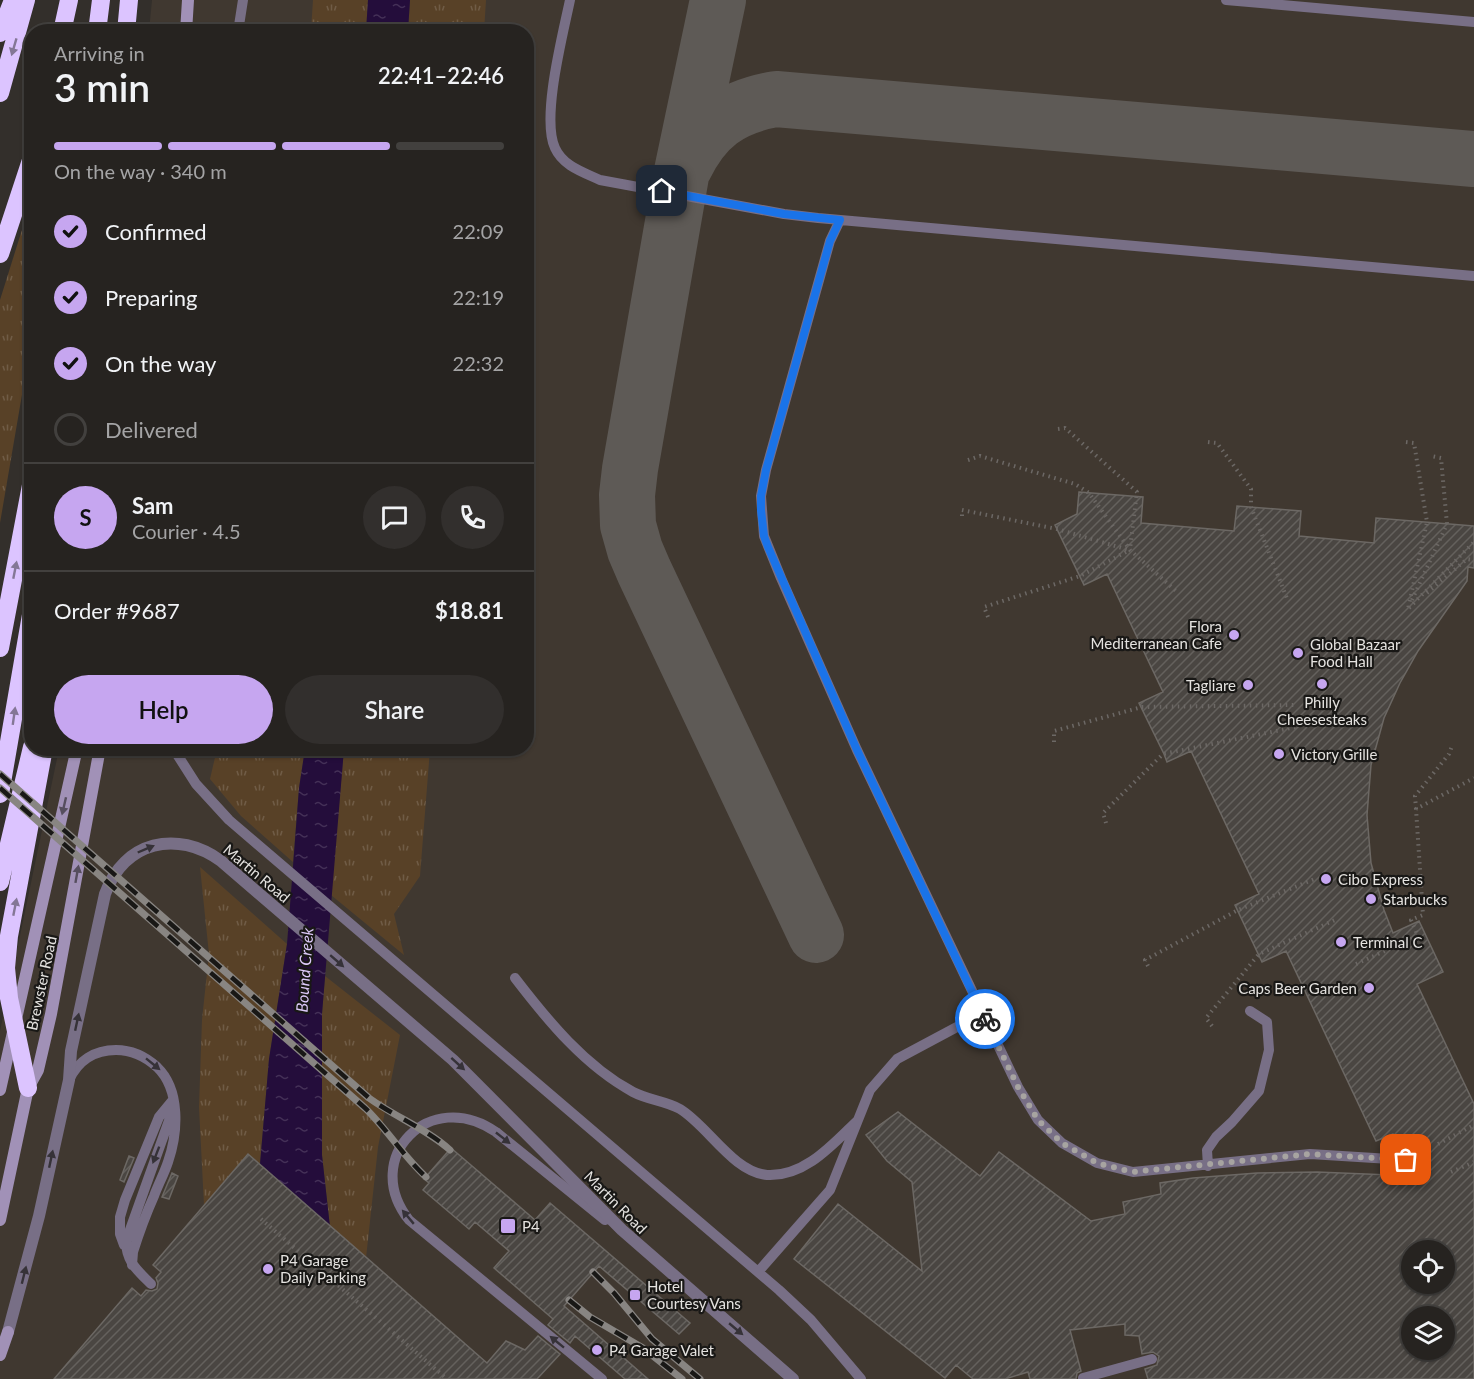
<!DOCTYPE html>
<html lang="en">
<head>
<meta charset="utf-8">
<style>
	body { margin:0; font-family:Lato,sans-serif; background:#322f2d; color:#f1f3f6; height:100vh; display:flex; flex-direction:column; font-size:22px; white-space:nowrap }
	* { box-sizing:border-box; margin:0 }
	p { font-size:20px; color:#a4a4a5 }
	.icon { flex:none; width:33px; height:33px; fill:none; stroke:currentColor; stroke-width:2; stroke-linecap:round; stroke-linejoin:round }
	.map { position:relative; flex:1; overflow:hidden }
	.drawer { position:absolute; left:24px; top:24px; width:510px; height:732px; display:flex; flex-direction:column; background:#262320; border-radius:24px; box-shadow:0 2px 4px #0004,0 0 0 2px #42403e }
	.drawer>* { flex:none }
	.fabs { position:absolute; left:1401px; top:1240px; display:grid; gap:12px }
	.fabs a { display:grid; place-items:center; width:54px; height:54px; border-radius:50%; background:#262320; box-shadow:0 2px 4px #0004,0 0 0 2px #42403e; font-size:30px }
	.pin { position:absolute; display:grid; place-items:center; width:51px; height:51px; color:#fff; margin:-26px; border-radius:12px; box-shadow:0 3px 9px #0006 }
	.courier { position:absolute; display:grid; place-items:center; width:60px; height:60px; margin:-30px; border:4px solid #1a73e8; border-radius:50%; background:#fff; color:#222; box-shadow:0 2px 8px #0007 }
	.head em { font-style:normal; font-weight:600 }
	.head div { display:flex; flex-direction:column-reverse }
	.head { display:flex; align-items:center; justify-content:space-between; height:102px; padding:0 30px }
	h1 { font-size:39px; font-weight:600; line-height:45px }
	.bar { display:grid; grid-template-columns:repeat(4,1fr); gap:9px 6px; align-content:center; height:72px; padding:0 30px }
	.bar i { height:8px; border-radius:4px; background:#42403e }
	.bar .active { background:#c6a6f0 }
	.bar p { grid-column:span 4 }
	.line { display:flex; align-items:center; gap:15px; padding:0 30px; border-top:2px solid #42403e }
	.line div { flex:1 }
	.round { display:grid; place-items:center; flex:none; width:63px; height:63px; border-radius:32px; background:#322f2d }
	ol { padding:0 30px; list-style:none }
	li { display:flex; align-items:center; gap:18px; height:66px }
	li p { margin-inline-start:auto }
	li .icon { padding:6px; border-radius:50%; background:#c6a6f0; color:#111; stroke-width:4 }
	li:last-child { color:#a4a4a5 }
	li i { width:33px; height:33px; border:3px solid #42403e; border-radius:50% }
	.primary-button { display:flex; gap:12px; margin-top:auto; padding:12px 30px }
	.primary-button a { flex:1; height:69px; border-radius:36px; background:#c6a6f0; color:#111; font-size:24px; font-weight:600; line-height:69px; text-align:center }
	.primary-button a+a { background:#322f2d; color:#f1f3f6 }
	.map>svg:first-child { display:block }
	.built { fill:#403830; fill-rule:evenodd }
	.grass { fill:url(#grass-tufts) }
	.water { fill:url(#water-ripples) }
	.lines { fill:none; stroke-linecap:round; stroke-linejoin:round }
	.taxiway { stroke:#5e5a56; stroke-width:56 }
	.building { fill:url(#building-hatch); stroke:#6c6864; stroke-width:1.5; fill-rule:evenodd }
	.path { stroke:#6c6865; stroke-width:4; stroke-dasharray:1.5 4.5; stroke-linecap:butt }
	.lane { stroke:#786f86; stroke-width:10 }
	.street { stroke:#786f86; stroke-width:12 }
	.secondary { stroke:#a191b7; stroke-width:12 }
	.highway { stroke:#dcc4ff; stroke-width:18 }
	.rail-casing { stroke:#888582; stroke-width:7 }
	.rail { stroke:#191816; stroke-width:4.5; stroke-dasharray:14; stroke-linecap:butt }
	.oneway { fill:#847796 }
	.oneway2 { fill:#564e5e }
	.oneway3 { fill:#363238 }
	.done { stroke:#a7a4a1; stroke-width:6; stroke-dasharray:0 10.8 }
	.route { stroke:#1a73e8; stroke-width:8 }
	.poi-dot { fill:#c6a6f0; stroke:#191816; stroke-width:2 }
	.labels { text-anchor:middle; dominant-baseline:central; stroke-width:4.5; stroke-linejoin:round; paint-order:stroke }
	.poi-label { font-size:15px; fill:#e5e3e0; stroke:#191816; text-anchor:start }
	.street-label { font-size:15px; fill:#e5e3e0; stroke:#191816 }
	.water-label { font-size:16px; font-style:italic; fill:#dcc9f8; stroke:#191816 }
</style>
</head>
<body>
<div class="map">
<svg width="1474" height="1379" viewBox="0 0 1474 1379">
	<defs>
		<pattern id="grass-tufts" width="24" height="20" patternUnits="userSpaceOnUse" patternTransform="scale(1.5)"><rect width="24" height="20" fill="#584127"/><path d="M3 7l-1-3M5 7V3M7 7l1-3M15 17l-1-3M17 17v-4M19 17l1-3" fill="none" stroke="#705c46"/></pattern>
		<pattern id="water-ripples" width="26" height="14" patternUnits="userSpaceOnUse" patternTransform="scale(1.5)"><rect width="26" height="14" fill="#240d3b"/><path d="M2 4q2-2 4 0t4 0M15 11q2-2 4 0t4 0" fill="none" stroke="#443057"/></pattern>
		<pattern id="building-hatch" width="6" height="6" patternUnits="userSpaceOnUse" patternTransform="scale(1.5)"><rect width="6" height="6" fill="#4a4642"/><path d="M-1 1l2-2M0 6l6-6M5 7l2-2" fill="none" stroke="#64615d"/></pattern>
	</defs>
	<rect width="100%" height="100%" fill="#332f2b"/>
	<!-- built -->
	<path class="built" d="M152,0H1474V1379H0V1031L59,749L526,748V32L149,31ZM1412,1251H1444V1284H1412ZM1412,1317H1444V1350H1412Z"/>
	<!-- grass -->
	<path class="grass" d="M313,0H368L366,31H311Z
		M410,0H486L484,31H408Z
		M31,201V342L0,523V300Z
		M217,749H305L299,788L293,862L241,816L210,779Z
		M344,749H430L420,876L394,914L404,955L331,895Z
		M200,867L287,944L269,1059L260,1164L248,1154L204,1205L199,1107L202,1020L209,954Z
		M325,976L400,1035L378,1147L366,1258L330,1227L322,1155V1014Z"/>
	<!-- water -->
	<path class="water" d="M368,0H410L408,31H366Z
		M305,749H344L322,1014V1155L330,1227L260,1164L269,1059L287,944L299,788Z"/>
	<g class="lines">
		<!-- taxiway -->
		<path class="taxiway" d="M718,0L681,176L630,469L627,495L628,525L635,550L644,571L816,935
			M684,168C704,126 730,107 776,99L1474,159"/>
	</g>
	<!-- building -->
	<path class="building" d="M1079,492L1143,497L1141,523L1234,531L1237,506L1301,511L1299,536L1374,543L1376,518L1474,526V568L1468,567L1467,581L1418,651L1400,683L1384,718L1371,765L1367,815L1371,863L1384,910L1393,933L1419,921L1443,972L1417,984L1474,1104V1379H1148L1145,1369L1157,1365L1159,1356L1153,1352L1142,1354L1139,1336L1125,1335V1324L1070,1330L1081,1371L1077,1373L1076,1379H1030L1028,1372L1005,1379H973L956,1365L945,1378L794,1259L838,1204L922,1271L912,1182L887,1161L866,1135L898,1112L980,1176L999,1152L1091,1221L1125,1214L1123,1202L1161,1194L1160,1183L1193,1178L1257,1173L1317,1172L1414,1176L1409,1167L1413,1164V1157L1410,1154L1402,1152L1393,1134L1376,1141L1286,951L1262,962L1235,905L1259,894L1191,751L1167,762L1164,754L1139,703L1163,692L1107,574L1084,585L1055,525L1077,514ZM1412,1251H1444V1284H1412ZM1412,1317H1444V1350H1412Z
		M451,1148L535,1220L550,1203L690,1323L679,1334L599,1266L564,1306L648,1379H625L575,1336L570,1343L548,1325L553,1319L494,1268L509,1251L475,1222L469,1229L423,1190L429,1183L424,1179Z
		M248,1154L487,1363L506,1341L525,1350L538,1336L560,1354L537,1379H54L132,1288L141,1296L146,1290L152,1291L157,1289L158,1283L156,1278L161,1272L153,1265Z
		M129,1156L134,1158L124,1182L120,1180Z
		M172,1173L178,1176L169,1199L162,1197Z"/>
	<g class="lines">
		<!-- path -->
		<path class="path" d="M1058,429L1065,428L1137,492L1130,549
			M1208,442L1217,443L1251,489V507L1288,601
			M1406,442L1414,443L1427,522L1408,609
			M968,460L980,456L1075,484L1089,493L1130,550L1176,591
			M962,516V510L1057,529L1129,550
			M1427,593L1467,559L1474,560
			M1412,600L1447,524L1441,458L1431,456
			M1409,608L1474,542
			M988,617L984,607L1080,576L1130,550
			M1054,742V731L1142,707L1295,705
			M1416,809L1415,796L1449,754L1452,746
			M1106,823L1103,813L1163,754L1296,727
			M1356,964L1418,936L1411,920L1423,915L1416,809L1474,778
			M1148,966L1145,960L1238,910L1317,878
			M1212,1026L1206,1018L1259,954L1335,920
			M1438,1144L1474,1125
			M1451,1172L1474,1162
			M261,1219L447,1379"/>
		<!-- lane -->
		<path class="lane" d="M570,0C563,34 541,118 555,148C563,166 583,172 600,180L784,214L818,218L1474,276
			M1226,0L1474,22
			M238,32L243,0
			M840,220L830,241L766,470L761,496L764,536L781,578L857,750L1018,1087L1038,1120L1062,1143L1097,1163L1133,1172L1310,1154L1406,1160
			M173,748L196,784L229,820L779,1290L811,1320L861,1379
			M515,978C548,1021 585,1066 633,1092C648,1100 666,1101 680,1109C708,1126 733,1172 767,1175C805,1177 833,1144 858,1120
			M69,1080C78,1061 94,1050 116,1050C131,1050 146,1057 157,1067C181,1090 178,1133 168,1162C164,1174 158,1185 154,1196C146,1214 139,1233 133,1252L132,1265
			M1208,1166L1207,1150L1216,1137L1232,1122L1259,1091L1269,1050L1267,1022L1250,1011
			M124,1245L120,1234V1217L125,1200L159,1117L173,1100
			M758,1272L830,1190L870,1090L897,1059L983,1013
			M151,1284C138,1271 126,1262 126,1241L171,1115
			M1083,1378L1152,1359
			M602,1379L409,1220C360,1158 430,1086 496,1132L605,1220"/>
		<!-- street -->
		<path class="street" d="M8,1332L39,1216L69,1080L71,1051L105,894C124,841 177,829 221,861L453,1060L622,1230L793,1379"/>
		<!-- secondary -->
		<path class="secondary" d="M186,32L188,0
			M0,1090L77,748
			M0,1220L28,1088L38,1070L51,1014L100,748
			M0,1355L8,1332"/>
		<!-- highway -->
		<path class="highway" d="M62,32L69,0
			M97,32L101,0
			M126,32L129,0
			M0,33L13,0
			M0,93L26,0
			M0,254L32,157
			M0,648L32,480
			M0,794L32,609
			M0,882L32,747
			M28,1088L9,998L6,968L9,936L44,748"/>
		<defs>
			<path id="rail" d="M0,774L369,1098C395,1117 427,1129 450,1150
				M0,788L365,1108C387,1129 403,1156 426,1177
				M593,1272L614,1293L652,1339L700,1379
				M569,1300L590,1317L643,1348L682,1379"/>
		</defs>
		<!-- rail casing -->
		<use href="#rail" class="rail-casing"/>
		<!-- rail -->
		<use href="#rail" class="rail"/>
	</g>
	<!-- one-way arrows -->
	<defs><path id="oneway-solid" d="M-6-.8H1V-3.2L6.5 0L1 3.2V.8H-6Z" transform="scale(1.5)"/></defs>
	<g class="oneway">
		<use href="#oneway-solid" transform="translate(14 47) rotate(106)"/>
		<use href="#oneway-solid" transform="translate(15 570) rotate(-79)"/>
		<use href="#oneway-solid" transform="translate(14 716) rotate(-82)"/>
		<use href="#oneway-solid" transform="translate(15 907) rotate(-79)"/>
	</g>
	<g class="oneway2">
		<use href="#oneway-solid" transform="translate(64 806) rotate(103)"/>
		<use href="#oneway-solid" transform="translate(77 874) rotate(-80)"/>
	</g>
	<g class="oneway3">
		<use href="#oneway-solid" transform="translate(146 849) rotate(-23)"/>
		<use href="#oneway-solid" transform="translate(337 961) rotate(41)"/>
		<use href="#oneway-solid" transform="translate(77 1022) rotate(-78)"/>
		<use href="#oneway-solid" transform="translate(153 1064) rotate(39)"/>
		<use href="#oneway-solid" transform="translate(458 1064) rotate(42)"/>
		<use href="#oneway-solid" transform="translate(503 1138) rotate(38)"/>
		<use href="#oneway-solid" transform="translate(156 1155) rotate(111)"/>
		<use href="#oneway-solid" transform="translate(51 1159) rotate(-78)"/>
		<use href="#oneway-solid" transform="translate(408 1217) rotate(-130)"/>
		<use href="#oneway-solid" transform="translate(24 1275) rotate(-76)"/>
		<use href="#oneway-solid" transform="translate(736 1329) rotate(40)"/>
		<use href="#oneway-solid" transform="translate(557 1342) rotate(-141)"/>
	</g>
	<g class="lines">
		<!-- done -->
		<path class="done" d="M985,1019L1018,1087L1038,1120L1062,1143L1097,1163L1132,1172L1310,1154L1406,1160"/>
		<!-- route -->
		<path class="route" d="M662,191L784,214L840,220L830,241L766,470L761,496V510L764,536L768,547L857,750L985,1019"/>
	</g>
	<!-- markers -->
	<g class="poi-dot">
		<circle cx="1234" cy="635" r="6"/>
		<circle cx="1298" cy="653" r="6"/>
		<circle cx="1322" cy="684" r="6"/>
		<circle cx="1248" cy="685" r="6"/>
		<circle cx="1279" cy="754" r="6"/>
		<circle cx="1326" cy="879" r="6"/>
		<circle cx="1371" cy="899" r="6"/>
		<circle cx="1341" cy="942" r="6"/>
		<circle cx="1369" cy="988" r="6"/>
		<rect x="500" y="1218" width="16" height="16" rx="3"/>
		<circle cx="268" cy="1269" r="6"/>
		<rect x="629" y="1289" width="12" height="12" rx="3"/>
		<circle cx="597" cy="1350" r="6"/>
	</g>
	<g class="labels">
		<!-- poi labels -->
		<g class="poi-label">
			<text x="1222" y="626" text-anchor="end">Flora<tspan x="1222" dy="17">Mediterranean Cafe</tspan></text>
			<text x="1310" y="644">Global Bazaar<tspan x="1310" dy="17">Food Hall</tspan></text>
			<text x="1236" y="685" text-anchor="end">Tagliare</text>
			<text x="1322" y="702" text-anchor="middle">Philly<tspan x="1322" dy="17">Cheesesteaks</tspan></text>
			<text x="1291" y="754">Victory Grille</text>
			<text x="1338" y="879">Cibo Express</text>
			<text x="1383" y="899">Starbucks</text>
			<text x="1353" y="942">Terminal C</text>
			<text x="1357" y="988" text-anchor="end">Caps Beer Garden</text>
			<text x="522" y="1226">P4</text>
			<text x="280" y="1260">P4 Garage<tspan x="280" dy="17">Daily Parking</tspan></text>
			<text x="647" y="1286">Hotel<tspan x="647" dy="17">Courtesy Vans</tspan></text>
			<text x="609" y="1350">P4 Garage Valet</text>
		</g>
		<!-- street labels -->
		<g class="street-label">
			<text transform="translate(257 873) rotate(40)">Martin Road</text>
			<text transform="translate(41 983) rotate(-78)">Brewster Road</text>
			<text transform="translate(616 1202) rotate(45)">Martin Road</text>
		</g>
		<!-- water labels -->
		<g class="water-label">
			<text transform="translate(304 970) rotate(-86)">Bound Creek</text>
		</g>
	</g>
</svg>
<div class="fabs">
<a><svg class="icon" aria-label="locate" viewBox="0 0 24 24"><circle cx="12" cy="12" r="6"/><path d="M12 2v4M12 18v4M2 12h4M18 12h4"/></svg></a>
<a><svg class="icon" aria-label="layers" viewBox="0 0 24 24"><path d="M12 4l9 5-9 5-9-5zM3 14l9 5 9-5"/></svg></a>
</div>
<div class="pin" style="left:1406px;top:1160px;background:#ea580c"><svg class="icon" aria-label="bag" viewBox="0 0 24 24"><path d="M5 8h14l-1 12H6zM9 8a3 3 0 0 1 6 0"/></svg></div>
<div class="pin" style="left:662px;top:191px;background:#1f2937"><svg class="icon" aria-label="home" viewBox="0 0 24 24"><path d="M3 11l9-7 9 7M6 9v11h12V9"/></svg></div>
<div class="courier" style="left:985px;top:1019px"><svg class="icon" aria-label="bike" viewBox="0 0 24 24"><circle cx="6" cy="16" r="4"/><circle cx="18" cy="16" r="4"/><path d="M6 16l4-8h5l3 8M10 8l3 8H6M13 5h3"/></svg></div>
<section class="drawer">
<div class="head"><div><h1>3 min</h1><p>Arriving in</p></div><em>22:41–22:46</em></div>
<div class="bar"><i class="active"></i><i class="active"></i><i class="active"></i><i></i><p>On the way · 340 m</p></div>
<ol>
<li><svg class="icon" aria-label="check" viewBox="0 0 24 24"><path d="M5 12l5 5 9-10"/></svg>Confirmed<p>22:09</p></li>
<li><svg class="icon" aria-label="check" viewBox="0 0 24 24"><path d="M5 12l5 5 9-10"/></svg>Preparing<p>22:19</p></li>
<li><svg class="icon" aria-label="check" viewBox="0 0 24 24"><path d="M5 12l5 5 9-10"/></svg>On the way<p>22:32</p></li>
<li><i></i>Delivered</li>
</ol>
<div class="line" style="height:108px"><b class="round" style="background:#c6a6f0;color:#111">S</b><div><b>Sam</b><p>Courier · 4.5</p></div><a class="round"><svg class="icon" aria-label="chat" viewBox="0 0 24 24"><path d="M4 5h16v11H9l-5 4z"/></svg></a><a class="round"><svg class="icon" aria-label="phone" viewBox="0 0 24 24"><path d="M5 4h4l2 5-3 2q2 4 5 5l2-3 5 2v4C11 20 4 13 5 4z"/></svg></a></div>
<div class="line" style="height:78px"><div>Order #9687</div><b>$18.81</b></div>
<div class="primary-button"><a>Help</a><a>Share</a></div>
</section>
</div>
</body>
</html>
